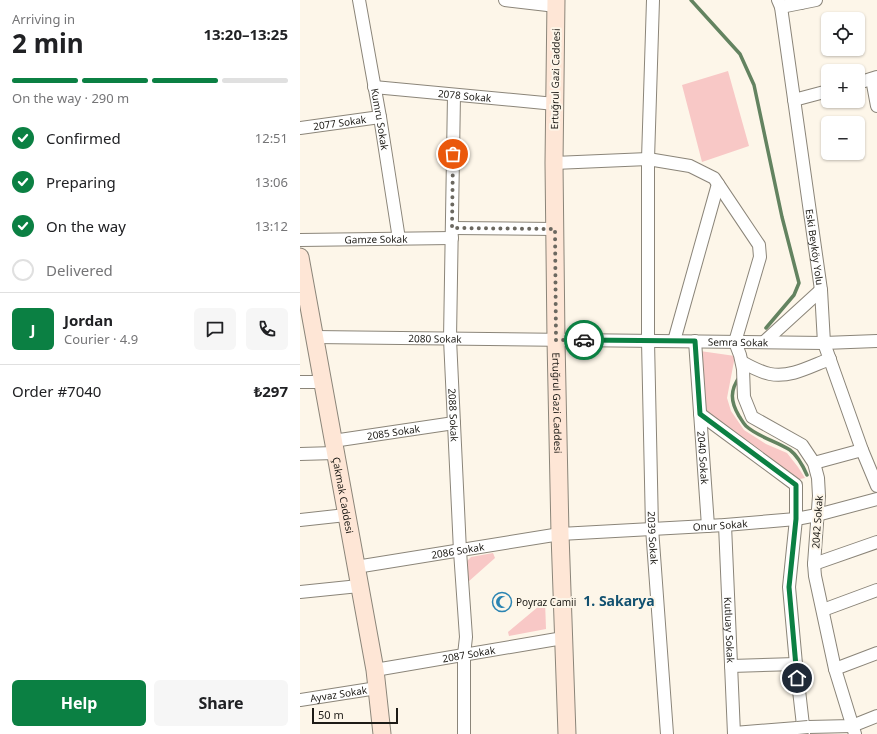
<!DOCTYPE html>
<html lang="en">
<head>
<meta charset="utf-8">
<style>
	body { margin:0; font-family:"Noto Sans",sans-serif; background:#f6f6f6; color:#202124; height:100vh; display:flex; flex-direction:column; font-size:15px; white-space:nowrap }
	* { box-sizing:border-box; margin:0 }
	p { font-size:13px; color:#757577 }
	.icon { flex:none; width:22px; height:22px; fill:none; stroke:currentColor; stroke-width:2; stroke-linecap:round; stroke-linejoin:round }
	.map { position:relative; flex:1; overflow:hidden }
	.side { display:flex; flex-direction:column; background:#fff; width:300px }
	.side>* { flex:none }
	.fabs { position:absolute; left:521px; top:12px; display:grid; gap:8px }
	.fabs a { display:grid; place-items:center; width:44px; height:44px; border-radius:6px; background:#fff; box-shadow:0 1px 3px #0004; font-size:20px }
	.scale { position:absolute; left:12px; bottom:10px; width:86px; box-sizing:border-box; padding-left:4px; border:2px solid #1d1b16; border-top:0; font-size:11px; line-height:14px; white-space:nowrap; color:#1d1b16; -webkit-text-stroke:3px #fdf6e9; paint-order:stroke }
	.pin { position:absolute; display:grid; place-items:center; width:34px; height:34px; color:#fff; margin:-17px; border:2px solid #fff; border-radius:50%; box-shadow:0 1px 4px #0007 }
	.courier { position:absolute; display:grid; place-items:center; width:40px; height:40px; margin:-20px; border:3px solid #0b8043; border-radius:50%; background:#fff; color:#222; box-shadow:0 1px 5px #0007 }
	.summary em { font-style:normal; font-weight:700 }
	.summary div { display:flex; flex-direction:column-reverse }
	.summary { display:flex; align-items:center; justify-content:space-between; height:68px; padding:0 12px }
	h1 { font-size:26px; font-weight:700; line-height:30px }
	.bar { display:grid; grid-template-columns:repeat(4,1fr); gap:6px 4px; align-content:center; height:48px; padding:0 12px }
	.bar i { height:5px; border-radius:3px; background:#e0e0e0 }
	.bar .current { background:#0b8043 }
	.bar p { grid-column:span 4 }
	.line { display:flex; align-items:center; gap:10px; padding:0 12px; border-top:1px solid #e0e0e0 }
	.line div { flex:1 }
	.round { display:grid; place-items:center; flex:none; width:42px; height:42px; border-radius:6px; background:#f6f6f6 }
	ol { padding:0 12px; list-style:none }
	li { display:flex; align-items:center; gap:12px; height:44px }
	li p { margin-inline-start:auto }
	li .icon { padding:4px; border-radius:50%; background:#0b8043; color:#fff; stroke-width:4 }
	li:last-child { color:#757577 }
	li i { width:22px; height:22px; border:2px solid #e0e0e0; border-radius:50% }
	.cta { display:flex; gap:8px; margin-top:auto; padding:8px 12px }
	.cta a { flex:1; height:46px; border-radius:6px; background:#0b8043; color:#fff; font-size:16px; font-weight:700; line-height:46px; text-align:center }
	.cta a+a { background:#f6f6f6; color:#202124 }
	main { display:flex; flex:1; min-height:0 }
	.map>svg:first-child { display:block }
	.green { fill:#f8c8c6 }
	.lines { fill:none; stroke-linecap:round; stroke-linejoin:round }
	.stream { stroke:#638360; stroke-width:3.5 }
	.minor-casing { stroke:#8b8579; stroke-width:14 }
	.secondary-casing { stroke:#8b8579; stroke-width:19 }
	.minor { stroke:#fff; stroke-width:12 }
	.secondary { stroke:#fee6d6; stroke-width:17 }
	.minor-bridge-casing { stroke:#8b8579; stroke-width:14; stroke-linecap:butt }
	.minor-bridge { stroke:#fff; stroke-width:12 }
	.done { stroke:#6b6860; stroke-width:4; stroke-dasharray:0 7.2 }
	.route { stroke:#0b8043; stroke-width:5 }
	.labels { text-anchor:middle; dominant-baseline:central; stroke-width:4; stroke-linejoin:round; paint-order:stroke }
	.street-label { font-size:10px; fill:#1d1b16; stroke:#fdf6e9 }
	.poi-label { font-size:10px; fill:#1d1b16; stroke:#fdf6e9; text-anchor:start }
	.district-label { font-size:14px; font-weight:bold; fill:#125170; stroke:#fdf6e9 }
</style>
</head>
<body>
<main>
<section class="side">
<div class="summary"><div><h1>2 min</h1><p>Arriving in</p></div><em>13:20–13:25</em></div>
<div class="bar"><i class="current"></i><i class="current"></i><i class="current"></i><i></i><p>On the way · 290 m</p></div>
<ol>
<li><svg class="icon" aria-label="check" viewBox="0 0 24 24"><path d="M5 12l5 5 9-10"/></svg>Confirmed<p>12:51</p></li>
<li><svg class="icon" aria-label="check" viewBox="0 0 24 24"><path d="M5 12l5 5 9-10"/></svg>Preparing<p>13:06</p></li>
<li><svg class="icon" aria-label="check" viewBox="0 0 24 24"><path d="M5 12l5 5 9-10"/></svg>On the way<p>13:12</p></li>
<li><i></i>Delivered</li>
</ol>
<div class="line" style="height:72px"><b class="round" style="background:#0b8043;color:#fff">J</b><div><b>Jordan</b><p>Courier · 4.9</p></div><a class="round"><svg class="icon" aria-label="chat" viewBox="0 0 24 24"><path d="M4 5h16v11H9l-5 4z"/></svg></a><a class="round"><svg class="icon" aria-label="phone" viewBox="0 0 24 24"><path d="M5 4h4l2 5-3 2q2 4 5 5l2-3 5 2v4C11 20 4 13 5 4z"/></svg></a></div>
<div class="line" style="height:52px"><div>Order #7040</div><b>₺297</b></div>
<div class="cta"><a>Help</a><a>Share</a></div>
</section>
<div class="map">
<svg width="577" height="734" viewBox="0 0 577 734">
	<rect width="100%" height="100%" fill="#fdf6e9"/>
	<!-- green -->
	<path class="green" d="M428,71L449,146L402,162L382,85Z
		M400,351L435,356L427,398L431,411L444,430L466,444L487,453L498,467L505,478L495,480L405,411Z
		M193,553L195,558L168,582L167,561L171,557Z
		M245,601L246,629L209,636L208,632Z"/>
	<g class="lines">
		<!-- stream -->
		<path class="stream" d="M391,0L440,54L454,85L482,217L499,283L494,295L466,328
			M440,376C430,390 430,401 439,416C441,419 443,423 446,426C458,437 476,441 490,450C498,456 503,466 507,475"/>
		<defs>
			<g id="minor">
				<path id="s1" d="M59,0L80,117L99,239"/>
				<path d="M205,0L256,6"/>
				<path id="s2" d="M353,0L348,159V341L352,528L367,734"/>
				<path id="s3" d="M478,0L481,7L521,290L524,343L562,450L577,486"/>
				<path d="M501,3L516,0"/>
				<path d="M481,7L501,3L503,0"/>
				<path d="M572,79L577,106"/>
				<path d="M558,83L577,77"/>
				<path id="s4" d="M74,87L255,104"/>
				<path id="s5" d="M154,95L150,339L160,551L166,637L164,655V734"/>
				<path d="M494,100L528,91"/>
				<path id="s6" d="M0,128L80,117"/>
				<path d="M254,163L348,159L390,166L414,178L459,245L460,257L435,342L440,355L443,369L444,397L452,417L502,445L514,463L518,478L519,496L514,564L515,576L535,669L555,734"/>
				<path d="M152,228L255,229"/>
				<path id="s7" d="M0,240L152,238"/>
				<path id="s8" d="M14,337L524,343L577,341"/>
				<path d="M374,341L418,184"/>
				<path id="s9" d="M395,341L408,526"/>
				<path d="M464,342L521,290"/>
				<path d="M442,362C451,367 460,372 470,374C491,378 511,366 530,359"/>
				<path d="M0,382H22"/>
				<path d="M400,414L496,485V519L489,587L496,664L504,734"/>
				<path id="s10" d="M33,441L154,423"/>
				<path d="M0,454L35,453"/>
				<path d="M514,463L562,450"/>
				<path d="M0,520L46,515"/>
				<path id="s11" d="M425,525L434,734"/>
				<path d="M514,564L577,542"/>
				<path id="s12" d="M56,567L260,534L425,525L496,519L517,515L577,499"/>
				<path d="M0,592L59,586"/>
				<path d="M523,610L577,590"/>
				<path d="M431,666L496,664"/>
				<path d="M535,669L577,653"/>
				<path id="s13" d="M75,670L263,638"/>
				<path id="s14" d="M0,700L77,688"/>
				<path d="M508,727L552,726L577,716"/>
				<path d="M434,733L497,728"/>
			</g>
			<g id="secondary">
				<path id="s15" d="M256,0L254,163L256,340L260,534L267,734"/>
				<path id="s16" d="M0,257L75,670L82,734"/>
			</g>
		</defs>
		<!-- minor casing -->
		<use href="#minor" class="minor-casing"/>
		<!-- secondary casing -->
		<use href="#secondary" class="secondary-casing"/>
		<!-- minor -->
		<use href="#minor" class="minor"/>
		<!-- secondary -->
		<use href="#secondary" class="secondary"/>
		<defs>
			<path id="minor-bridge" d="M497,728L508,727"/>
		</defs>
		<!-- minor-bridge casing -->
		<use href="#minor-bridge" class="minor-bridge-casing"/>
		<!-- minor-bridge -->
		<use href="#minor-bridge" class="minor-bridge"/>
	</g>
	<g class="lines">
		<!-- done -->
		<path class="done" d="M153,154L152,228L255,229L256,340H284"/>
		<!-- route -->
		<path class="route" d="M284,340L395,341L400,414L496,485V519L489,587L497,678"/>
	</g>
	<!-- icons -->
	<defs>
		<symbol id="mosque-ring" viewBox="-11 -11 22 22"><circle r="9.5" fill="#fdf6e9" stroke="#2b84b2" stroke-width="1.5"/><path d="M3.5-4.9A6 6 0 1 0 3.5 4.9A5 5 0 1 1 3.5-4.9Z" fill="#2b84b2"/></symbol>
	</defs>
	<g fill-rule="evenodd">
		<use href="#mosque-ring" x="191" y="591" width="22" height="22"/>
	</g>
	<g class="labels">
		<!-- street labels -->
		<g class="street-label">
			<text transform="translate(255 79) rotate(-89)">Ertuğrul Gazi Caddesi</text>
			<text stroke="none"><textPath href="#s4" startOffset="91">2078 Sokak</textPath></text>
			<text stroke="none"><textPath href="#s1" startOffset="121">Kumru Sokak</textPath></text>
			<text stroke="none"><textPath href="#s6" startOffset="40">2077 Sokak</textPath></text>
			<text stroke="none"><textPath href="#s7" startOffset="76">Gamze Sokak</textPath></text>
			<text stroke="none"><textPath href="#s3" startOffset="250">Eski Beyköy Yolu</textPath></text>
			<text stroke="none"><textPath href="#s8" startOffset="121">2080 Sokak</textPath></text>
			<text stroke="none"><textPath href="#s8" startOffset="424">Semra Sokak</textPath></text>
			<text stroke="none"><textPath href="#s15" startOffset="403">Ertuğrul Gazi Caddesi</textPath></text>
			<text stroke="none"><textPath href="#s5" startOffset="320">2088 Sokak</textPath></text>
			<text stroke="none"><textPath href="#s10" startOffset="61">2085 Sokak</textPath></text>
			<text stroke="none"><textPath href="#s9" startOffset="117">2040 Sokak</textPath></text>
			<text stroke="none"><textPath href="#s16" startOffset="242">Çakmak Caddesi</textPath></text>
			<text transform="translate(517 522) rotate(-86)">2042 Sokak</text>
			<text stroke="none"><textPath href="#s12" startOffset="367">Onur Sokak</textPath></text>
			<text stroke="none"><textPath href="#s2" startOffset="538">2039 Sokak</textPath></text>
			<text stroke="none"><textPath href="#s12" startOffset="103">2086 Sokak</textPath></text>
			<text stroke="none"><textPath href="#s11" startOffset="105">Kutluay Sokak</textPath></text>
			<text stroke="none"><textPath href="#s13" startOffset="95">2087 Sokak</textPath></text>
			<text stroke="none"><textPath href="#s14" startOffset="39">Ayvaz Sokak</textPath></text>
		</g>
		<!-- poi labels -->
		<g class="poi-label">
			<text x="216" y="602">Poyraz Camii</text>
		</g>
		<!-- district labels -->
		<g class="district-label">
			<text x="319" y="600">1. Sakarya</text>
		</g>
	</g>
</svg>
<div class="fabs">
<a><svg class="icon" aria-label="locate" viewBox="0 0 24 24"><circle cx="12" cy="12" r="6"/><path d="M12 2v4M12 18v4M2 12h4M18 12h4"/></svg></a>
<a>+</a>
<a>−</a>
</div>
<div class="scale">50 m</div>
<div class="pin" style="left:153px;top:154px;background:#ea580c"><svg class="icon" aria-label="bag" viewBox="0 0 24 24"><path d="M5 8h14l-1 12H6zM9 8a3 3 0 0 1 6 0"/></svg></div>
<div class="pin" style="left:497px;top:678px;background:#1f2937"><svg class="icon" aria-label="home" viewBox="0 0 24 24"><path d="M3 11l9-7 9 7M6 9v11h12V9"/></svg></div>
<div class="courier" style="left:284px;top:340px"><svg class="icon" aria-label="car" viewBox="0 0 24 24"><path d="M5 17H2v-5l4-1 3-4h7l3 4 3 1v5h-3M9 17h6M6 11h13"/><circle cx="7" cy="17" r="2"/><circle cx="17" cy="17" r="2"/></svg></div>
</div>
</main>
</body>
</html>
